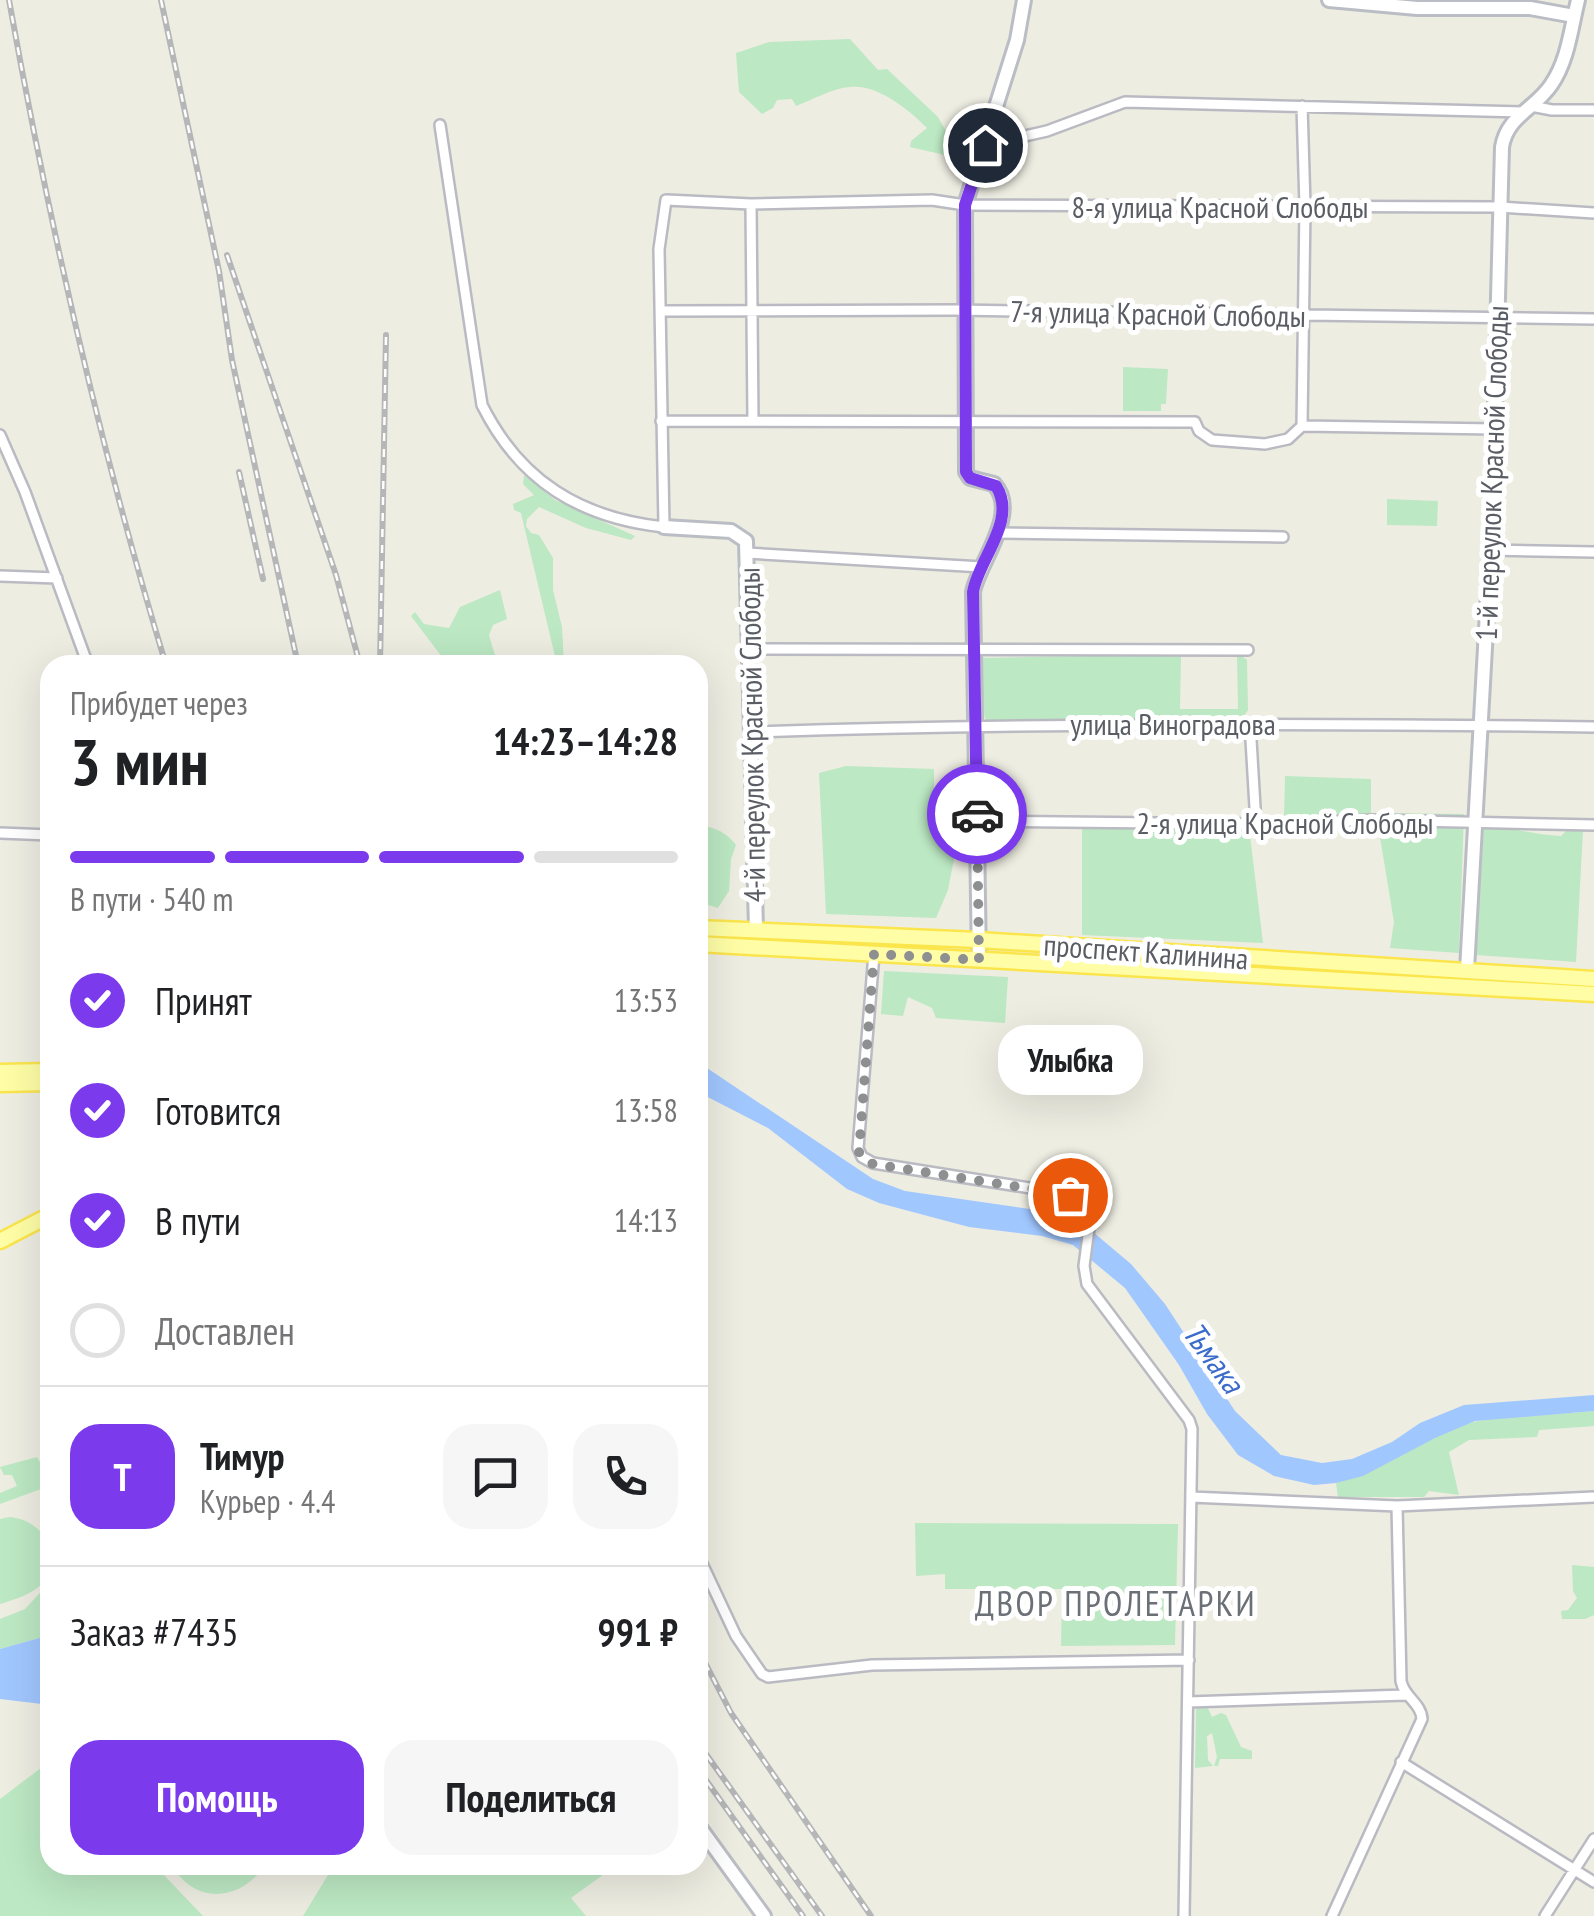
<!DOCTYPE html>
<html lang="ru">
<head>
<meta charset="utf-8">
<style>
	body { margin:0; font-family:"PT Sans Narrow",sans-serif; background:#f6f6f6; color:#202124; height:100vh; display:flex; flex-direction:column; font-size:38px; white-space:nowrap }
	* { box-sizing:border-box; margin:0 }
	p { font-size:32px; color:#757577 }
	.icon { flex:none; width:55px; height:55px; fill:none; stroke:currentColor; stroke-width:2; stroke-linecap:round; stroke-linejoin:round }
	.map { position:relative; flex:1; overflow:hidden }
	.drawer { position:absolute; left:40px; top:655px; width:668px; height:1220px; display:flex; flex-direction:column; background:#fff; border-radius:30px; box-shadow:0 10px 40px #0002 }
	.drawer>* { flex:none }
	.pin { position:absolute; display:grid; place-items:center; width:85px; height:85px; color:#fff; margin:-42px; border:5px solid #fff; border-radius:50%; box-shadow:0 2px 10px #0007 }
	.courier { position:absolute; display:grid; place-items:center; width:100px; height:100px; margin:-50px; border:8px solid #7c3aed; border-radius:50%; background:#fff; color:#222; box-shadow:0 2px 12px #0007 }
	.bubble { position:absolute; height:70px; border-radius:30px; background:#fff; box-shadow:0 10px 40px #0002; font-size:32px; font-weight:600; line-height:70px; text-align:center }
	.head em { font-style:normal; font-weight:600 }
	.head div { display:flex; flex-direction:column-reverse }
	.head { display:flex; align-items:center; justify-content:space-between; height:170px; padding:0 30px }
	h1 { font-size:65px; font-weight:600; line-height:75px }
	.bar { display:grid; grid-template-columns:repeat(4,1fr); gap:15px 10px; align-content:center; height:120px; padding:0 30px }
	.bar i { height:12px; border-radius:8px; background:#e0e0e0 }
	.bar .selected { background:#7c3aed }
	.bar p { grid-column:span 4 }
	.line { display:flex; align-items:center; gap:25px; padding:0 30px; border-top:2px solid #e0e0e0 }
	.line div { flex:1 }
	.round { display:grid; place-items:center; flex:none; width:105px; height:105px; border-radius:30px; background:#f6f6f6 }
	ol { padding:0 30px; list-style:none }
	li { display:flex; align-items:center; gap:30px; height:110px }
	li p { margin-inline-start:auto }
	li .icon { padding:10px; border-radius:50%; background:#7c3aed; color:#fff; stroke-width:4 }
	li:last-child { color:#757577 }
	li i { width:55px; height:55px; border:5px solid #e0e0e0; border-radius:50% }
	.action { display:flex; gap:20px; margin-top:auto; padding:20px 30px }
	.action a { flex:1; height:115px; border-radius:30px; background:#7c3aed; color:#fff; font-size:40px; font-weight:600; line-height:115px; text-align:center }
	.action a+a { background:#f6f6f6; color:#202124 }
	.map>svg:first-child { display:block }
	.green { fill:#bce8c3; fill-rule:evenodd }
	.water { fill:#a1c7ff }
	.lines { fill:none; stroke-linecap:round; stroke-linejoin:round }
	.street-casing { stroke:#babbc2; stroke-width:14 }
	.secondary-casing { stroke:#babdc4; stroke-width:18 }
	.primary-casing { stroke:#fbe54d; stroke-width:19 }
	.street { stroke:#fff; stroke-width:9 }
	.secondary { stroke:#fff; stroke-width:12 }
	.primary { stroke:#fffea6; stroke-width:14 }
	.rail-casing { stroke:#b5b6b7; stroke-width:6 }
	.rail { stroke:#fff; stroke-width:2.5; stroke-dasharray:8; stroke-linecap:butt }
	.done { stroke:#8e8f90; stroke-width:10; stroke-dasharray:0 18 }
	.route { stroke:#7c3aed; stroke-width:12 }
	.labels { text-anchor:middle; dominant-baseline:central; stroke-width:10; stroke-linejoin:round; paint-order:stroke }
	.street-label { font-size:30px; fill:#5a5d64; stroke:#fff }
	.water-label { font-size:32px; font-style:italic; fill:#3b6bcb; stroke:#fff }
	.quarter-label { font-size:35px; letter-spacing:2.5px; fill:#6b6f76; stroke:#fff }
</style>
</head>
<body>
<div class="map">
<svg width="1594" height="1916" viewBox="0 0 1594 1916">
	<rect width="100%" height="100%" fill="#eeede2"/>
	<!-- green -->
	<path class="green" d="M850,39L878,70L887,69L938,117L950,138L954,152L949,156L910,147L911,141L927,128C909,110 878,84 850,87C833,88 812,100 796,106L792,99L777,100L773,108L762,114L739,92L736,53L769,42Z
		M1123,367L1168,369L1166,404H1161V411H1123Z
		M524,475L555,500L635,536L631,540L586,528L539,507L527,519L526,526L531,533L539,535L553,558V590L562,627L564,665H557L521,513L514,510L513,504L534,495L523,484Z
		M1387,499L1438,501L1437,526L1387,525Z
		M500,590L507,619L493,625L489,635L498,665H448L411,616L415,612L424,624L449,628L460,607Z
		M1237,653L1247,660L1248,710L1241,720H986L984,715L981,658ZM1237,655L1238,709H1180L1181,656Z
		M846,766L934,769V831L959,834L948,890L936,918L826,914L819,773Z
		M1285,776L1371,779V817L1284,819Z
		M1376,813L1464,814L1459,953L1390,948L1394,922Z
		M700,825C716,828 726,832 736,845L731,859L729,891L718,908L698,902Z
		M1082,826L1249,827L1263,943L1082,935Z
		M1484,826C1511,827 1533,835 1561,836L1570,827L1583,830L1576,962L1476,955Z
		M884,971L1008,977L1005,1023L936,1018L932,1008L908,997L903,1016L881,1014Z
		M1594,1411V1426L1539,1430L1537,1437L1469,1440L1449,1452L1459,1495L1429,1491L1424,1497H1338L1336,1483C1385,1469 1427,1432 1478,1421C1516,1413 1556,1415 1594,1411Z
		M37,1457L42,1466L41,1489L0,1504V1493L17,1486L12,1475H4L0,1467Z
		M9,1517C41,1519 65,1553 43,1582C33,1595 15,1599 0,1604V1519Z
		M915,1523L1178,1524L1175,1645L1061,1646L1062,1589H945V1574L916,1576Z
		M1572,1565L1594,1567V1615L1585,1619H1562L1561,1611L1568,1610L1577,1598L1573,1591Z
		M50,1582V1635L0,1649V1619L25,1609Z
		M1206,1704L1212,1717L1221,1713L1226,1715L1241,1747L1252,1751V1759H1220L1218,1766H1214L1217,1757L1212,1733L1207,1736L1208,1760L1213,1766L1195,1768L1196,1709Z
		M50,1761V1865H159L161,1872L203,1916H0V1799Z
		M172,1865H265C241,1902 194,1905 172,1865Z
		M334,1865H601L607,1872L571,1898L586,1916H303Z"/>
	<!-- water -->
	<path class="water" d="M698,1062L873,1179L905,1191L1057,1213L1093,1232L1131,1264L1165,1304L1235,1411L1281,1455L1322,1463L1352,1459L1392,1442L1420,1423L1464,1405L1594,1395V1411L1475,1421L1435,1438L1363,1476L1336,1483L1314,1485L1274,1476L1238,1455L1207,1414L1179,1365L1125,1288L1073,1245L1042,1236L969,1227L879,1203L847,1189L768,1128L698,1092Z
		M50,1635V1705L0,1699V1649Z"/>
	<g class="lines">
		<defs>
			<path id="street" d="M1302,106L1305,206L1302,426
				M1531,106L1552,110H1594
				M440,125L482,405C520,481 580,518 664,527L659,249L666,200L751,204L932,200L965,205L1500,207L1594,213
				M968,163L985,145L1047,131L1125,102L1523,112
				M751,204L753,421
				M661,311L955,310L1594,319
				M661,421L1195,422L1199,431L1212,440L1265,444L1288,439L1302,426L1495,429
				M0,435L25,492L88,665
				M998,533L1283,537
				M1490,550L1594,552
				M747,553L982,567
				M0,576L57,578
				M749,649L1248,650
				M1250,723L1256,824
				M751,732C1032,723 1313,723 1594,727
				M977,821L1256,824L1374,820L1594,825
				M0,833L50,835
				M874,954L858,1148L862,1157L873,1163L1093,1198L1084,1266L1087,1284L1189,1420L1192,1429L1184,1916
				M1191,1497L1397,1506L1594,1497
				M698,1555L736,1636L762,1674L768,1677L872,1665L1189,1660
				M1188,1702L1406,1695
				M1401,1762L1594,1882
				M1332,1916L1422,1719C1421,1703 1404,1697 1401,1681L1397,1506
				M1545,1916L1594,1839"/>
			<path id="secondary" d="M1329,0L1417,8H1530L1574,16
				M664,527L731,531L746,541L756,929
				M979,960L973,592C978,563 1021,513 994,484L970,478L966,472L965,205L1017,40L1024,0
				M1467,970L1492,522L1502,147C1507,116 1535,109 1551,85C1568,61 1571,28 1578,0
				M698,1825L764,1916"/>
			<path id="primary" d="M698,928L979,940L1594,979
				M698,944L1594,994
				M0,1072L50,1071
				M0,1084L50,1083
				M0,1241L50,1215"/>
		</defs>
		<!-- street casing -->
		<use href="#street" class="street-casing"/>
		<!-- secondary casing -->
		<use href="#secondary" class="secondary-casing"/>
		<!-- primary casing -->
		<use href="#primary" class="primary-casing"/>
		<!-- street -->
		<use href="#street" class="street"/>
		<!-- secondary -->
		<use href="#secondary" class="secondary"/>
		<!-- primary -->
		<use href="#primary" class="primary"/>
		<defs>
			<path id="rail" d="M9,0C49,223 100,448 166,665
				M161,0L219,271L232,360L298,665
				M227,255L336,575L360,665
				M239,472L263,579
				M380,665L386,335
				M698,1649L731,1713L871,1916
				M698,1743L822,1916
				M698,1769L803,1916"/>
		</defs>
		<!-- rail casing -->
		<use href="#rail" class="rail-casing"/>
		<!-- rail -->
		<use href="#rail" class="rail"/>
	</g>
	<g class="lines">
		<!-- done -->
		<path class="done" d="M977,814L979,960L874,954L859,1152L864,1159L873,1164L1070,1195"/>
		<!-- route -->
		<path class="route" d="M977,814L973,592C978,560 1018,520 996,486L970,478L966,472L965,205L985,145"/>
	</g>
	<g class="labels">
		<!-- street labels -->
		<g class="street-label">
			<text x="1220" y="206">8-я улица Красной Слободы</text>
			<text transform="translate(1158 313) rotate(1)">7-я улица Красной Слободы</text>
			<text transform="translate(1491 473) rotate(-88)">1-й переулок Красной Слободы</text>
			<text x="1173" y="723">улица Виноградова</text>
			<text transform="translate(751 735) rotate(-91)">4-й переулок Красной Слободы</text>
			<text x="1285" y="822">2-я улица Красной Слободы</text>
			<text transform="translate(1146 951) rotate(4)">проспект Калинина</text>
		</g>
		<!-- water labels -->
		<g class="water-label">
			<text transform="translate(1214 1357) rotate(54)">Тьмака</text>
		</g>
		<!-- quarter labels -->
		<g class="quarter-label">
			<text x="1116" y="1603">ДВОР ПРОЛЕТАРКИ</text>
		</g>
	</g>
</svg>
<div class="pin" style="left:1070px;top:1195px;background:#ea580c"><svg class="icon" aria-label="bag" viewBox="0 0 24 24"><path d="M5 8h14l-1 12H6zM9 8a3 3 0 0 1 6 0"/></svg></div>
<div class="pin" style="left:985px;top:145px;background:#1f2937"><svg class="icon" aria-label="home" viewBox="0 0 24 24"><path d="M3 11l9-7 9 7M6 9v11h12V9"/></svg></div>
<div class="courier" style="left:977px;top:814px"><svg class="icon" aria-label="car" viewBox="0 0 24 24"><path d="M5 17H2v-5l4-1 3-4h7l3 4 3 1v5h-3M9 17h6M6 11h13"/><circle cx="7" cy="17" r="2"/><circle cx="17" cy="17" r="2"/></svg></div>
<div class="bubble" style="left:998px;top:1025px;width:145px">Улыбка</div>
<section class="drawer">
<div class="head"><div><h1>3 мин</h1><p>Прибудет через</p></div><em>14:23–14:28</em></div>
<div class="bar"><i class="selected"></i><i class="selected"></i><i class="selected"></i><i></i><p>В пути · 540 m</p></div>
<ol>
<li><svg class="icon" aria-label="check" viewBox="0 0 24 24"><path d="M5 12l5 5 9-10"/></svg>Принят<p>13:53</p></li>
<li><svg class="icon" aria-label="check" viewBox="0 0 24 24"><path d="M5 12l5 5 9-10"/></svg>Готовится<p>13:58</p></li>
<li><svg class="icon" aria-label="check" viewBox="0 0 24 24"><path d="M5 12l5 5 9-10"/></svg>В пути<p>14:13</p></li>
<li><i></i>Доставлен</li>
</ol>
<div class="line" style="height:180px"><b class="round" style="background:#7c3aed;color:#fff">Т</b><div><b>Тимур</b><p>Курьер · 4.4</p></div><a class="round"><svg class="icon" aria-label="chat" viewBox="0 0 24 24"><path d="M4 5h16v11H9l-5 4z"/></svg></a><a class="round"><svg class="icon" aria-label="phone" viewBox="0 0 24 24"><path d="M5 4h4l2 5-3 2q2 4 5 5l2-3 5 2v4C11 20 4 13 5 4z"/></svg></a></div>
<div class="line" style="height:130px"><div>Заказ #7435</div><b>991 ₽</b></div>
<div class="action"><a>Помощь</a><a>Поделиться</a></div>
</section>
</div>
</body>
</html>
